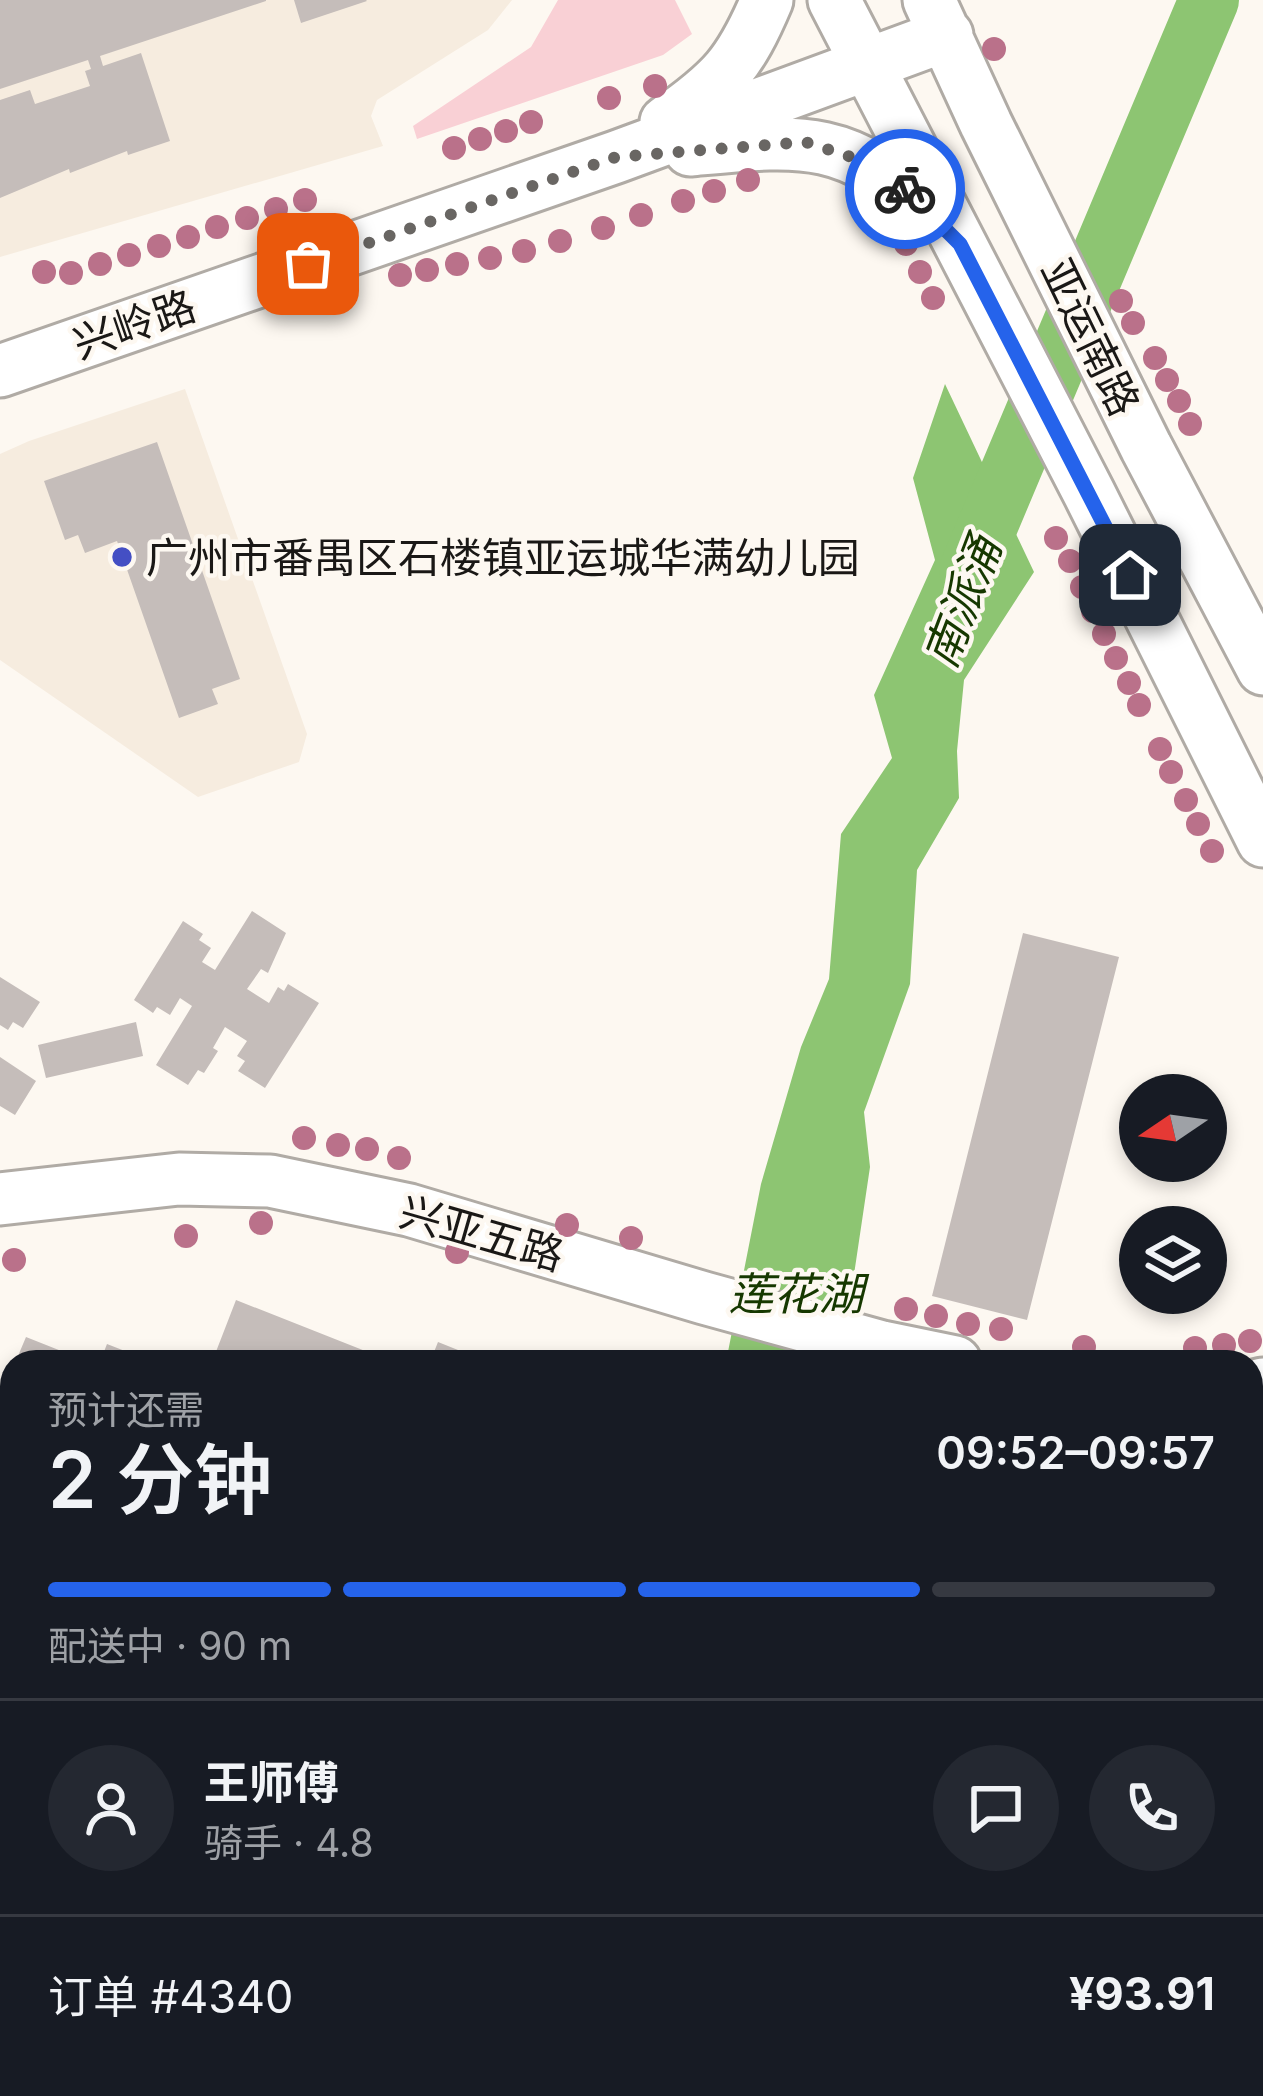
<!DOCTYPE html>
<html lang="zh">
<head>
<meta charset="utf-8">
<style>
	body { margin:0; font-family:Inter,"Noto Sans SC",sans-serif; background:#242831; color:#f1f3f6; height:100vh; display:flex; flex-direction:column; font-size:45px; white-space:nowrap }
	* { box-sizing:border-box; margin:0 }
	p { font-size:39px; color:#9ea1a6 }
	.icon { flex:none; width:66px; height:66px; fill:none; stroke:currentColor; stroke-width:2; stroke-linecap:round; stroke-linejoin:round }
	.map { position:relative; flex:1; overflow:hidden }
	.panel { position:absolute; left:0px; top:1350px; width:1263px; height:747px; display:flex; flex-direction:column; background:#171b24; border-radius:36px 36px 0 0; box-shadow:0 6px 18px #0003 }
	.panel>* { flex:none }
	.needle { width:78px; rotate:257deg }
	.controls { position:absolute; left:1119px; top:1074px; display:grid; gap:24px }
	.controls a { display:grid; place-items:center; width:108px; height:108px; border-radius:50%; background:#171b24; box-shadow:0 6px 18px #0003; font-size:60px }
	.pin { position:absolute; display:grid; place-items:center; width:102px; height:102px; color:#fff; margin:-51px; border-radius:24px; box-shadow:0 6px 18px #0006 }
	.courier { position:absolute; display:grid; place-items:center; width:120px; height:120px; margin:-60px; border:9px solid #2563eb; border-radius:50%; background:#fff; color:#222; box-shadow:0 3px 15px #0007 }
	.head em { font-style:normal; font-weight:600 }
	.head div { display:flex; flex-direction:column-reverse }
	.head { display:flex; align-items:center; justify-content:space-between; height:204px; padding:0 48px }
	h1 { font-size:78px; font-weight:600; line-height:90px }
	.bar { display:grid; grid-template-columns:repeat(4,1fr); gap:18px 12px; align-content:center; height:144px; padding:0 48px }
	.bar i { height:15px; border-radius:9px; background:#363941 }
	.bar .active { background:#2563eb }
	.bar p { grid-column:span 4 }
	.line { display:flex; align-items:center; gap:30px; padding:0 48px; border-top:3px solid #363941 }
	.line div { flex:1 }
	.round { display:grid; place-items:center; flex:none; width:126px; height:126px; border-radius:63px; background:#242831 }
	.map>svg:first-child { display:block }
	.built { fill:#f6ecdf }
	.green { fill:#f9d0d5 }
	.water { fill:#8dc572 }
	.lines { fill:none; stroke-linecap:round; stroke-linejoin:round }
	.river { stroke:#8dc572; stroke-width:60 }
	.building { fill:#c5bdba }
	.minor-casing { stroke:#b0aba5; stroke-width:57 }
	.minor { stroke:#fff; stroke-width:51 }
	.tree { fill:#ba718a }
	.done { stroke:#696663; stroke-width:12; stroke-dasharray:0 21.6 }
	.route { stroke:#2563eb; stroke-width:15 }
	.poi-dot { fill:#444fc4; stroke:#fdf8f1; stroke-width:4.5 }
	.labels { text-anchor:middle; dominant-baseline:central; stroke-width:9; stroke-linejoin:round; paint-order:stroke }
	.street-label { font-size:42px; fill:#1a1816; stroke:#fdf8f1 }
	.poi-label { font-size:42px; fill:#1a1816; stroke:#fdf8f1; text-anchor:start }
	.water-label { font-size:45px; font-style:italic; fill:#163800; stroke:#fdf8f1 }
</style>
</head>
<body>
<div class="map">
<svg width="1263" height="2096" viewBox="0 0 1263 2096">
	<rect width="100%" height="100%" fill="#fdf8f1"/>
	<!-- built -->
	<path class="built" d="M0,0H512L488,30L377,100L371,116L383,146L0,257Z
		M185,389L307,734L299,762L198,797L0,660V454L29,441Z"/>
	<!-- green -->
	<path class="green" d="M558,0H675L692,34L663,55L417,139L413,126L531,47Z"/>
	<!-- water -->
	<path class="water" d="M945,384L1034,572L964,680L957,751L959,798L917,870L910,984L864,1112L870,1167L841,1362H726L761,1184L801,1047L829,979L841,834L892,758L874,695L935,560L913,478Z
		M0,1928L12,1949V2085H90L97,2096H0Z
		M533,2085H645L642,2096H530Z"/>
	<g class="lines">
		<!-- river -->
		<path class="river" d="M969,570L1209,0"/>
	</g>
	<!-- building -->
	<path class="building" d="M0,0H266V1L100,56L103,66L141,53L170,141L128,155L127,151L70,173L69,169L0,198V100L30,90L35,104L90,86L85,71L91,69L88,60L0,89Z
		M294,0H366L367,1L301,23Z
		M157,442L240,679L212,689L218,704L179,718L117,541L85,553L78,535L65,540L44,481Z
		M252,911L286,933L268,973L261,969L247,989L269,1003L278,987L284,991L288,984L319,1003L265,1088L238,1071L245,1061L237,1056L247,1041L225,1027L213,1048L218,1051L204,1073L198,1070L188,1085L156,1065L192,1006L180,998L170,1015L157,1007L153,1013L134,1000L183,921L203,934L199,940L211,948L202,962L215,970Z
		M1023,933L1119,957L1027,1320L932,1296Z
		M0,977L40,1002L23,1028L13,1022L8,1030L0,1025Z
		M136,1022L143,1056L46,1078L38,1045Z
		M0,1057L36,1081L15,1115L0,1106Z
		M236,1300L393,1362H212Z
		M26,1337L89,1362H32L18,1356Z
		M438,1342L488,1362H430Z
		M107,1344L153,1362H100Z
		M12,1720V1778L0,1774V1736L5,1738Z"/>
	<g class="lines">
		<defs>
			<path id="minor" d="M834,0L1089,493L1263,841
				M929,0L986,124L1146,447L1263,669
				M666,122C723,82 740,64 767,0
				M690,150C799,140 847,132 930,214
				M0,371L616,157L947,35
				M0,1199L179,1179L270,1181L409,1210L704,1298L882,1347L955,1362
				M1251,1387L1263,1384
				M1251,1466H1263
				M1251,1769L1263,1723
				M877,2085L880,2096
				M993,2085L999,2096
				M765,2096L768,2085
				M1036,2096L1042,2085"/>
		</defs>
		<!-- minor casing -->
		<use href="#minor" class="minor-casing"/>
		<!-- minor -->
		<use href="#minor" class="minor"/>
	</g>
	<!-- trees -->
	<g class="tree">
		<circle cx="994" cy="49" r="12"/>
		<circle cx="655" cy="86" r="12"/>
		<circle cx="609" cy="98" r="12"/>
		<circle cx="531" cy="122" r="12"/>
		<circle cx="506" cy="131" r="12"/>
		<circle cx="480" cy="139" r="12"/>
		<circle cx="454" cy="148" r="12"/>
		<circle cx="748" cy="180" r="12"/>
		<circle cx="714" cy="191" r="12"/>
		<circle cx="305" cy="200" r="12"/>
		<circle cx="683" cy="201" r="12"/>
		<circle cx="873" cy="204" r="12"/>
		<circle cx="276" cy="209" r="12"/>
		<circle cx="641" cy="215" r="12"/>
		<circle cx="247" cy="218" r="12"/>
		<circle cx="890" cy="222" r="12"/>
		<circle cx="217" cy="227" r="12"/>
		<circle cx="603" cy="228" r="12"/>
		<circle cx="188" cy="237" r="12"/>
		<circle cx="560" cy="241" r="12"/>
		<circle cx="906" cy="244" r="12"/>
		<circle cx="159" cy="246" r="12"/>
		<circle cx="524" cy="251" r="12"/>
		<circle cx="129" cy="255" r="12"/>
		<circle cx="490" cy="258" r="12"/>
		<circle cx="100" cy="264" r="12"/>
		<circle cx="457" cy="264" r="12"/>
		<circle cx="427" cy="270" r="12"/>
		<circle cx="44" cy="272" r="12"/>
		<circle cx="920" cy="272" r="12"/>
		<circle cx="71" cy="273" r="12"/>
		<circle cx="400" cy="275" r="12"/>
		<circle cx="933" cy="298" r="12"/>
		<circle cx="1121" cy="301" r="12"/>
		<circle cx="1133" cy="323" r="12"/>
		<circle cx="1155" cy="358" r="12"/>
		<circle cx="1167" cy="380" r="12"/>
		<circle cx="1179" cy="401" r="12"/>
		<circle cx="1190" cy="424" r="12"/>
		<circle cx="1056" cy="538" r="12"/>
		<circle cx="1070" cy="561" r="12"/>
		<circle cx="1082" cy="587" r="12"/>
		<circle cx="1093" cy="611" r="12"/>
		<circle cx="1104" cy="634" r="12"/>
		<circle cx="1116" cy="658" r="12"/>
		<circle cx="1129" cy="683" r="12"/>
		<circle cx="1139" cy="705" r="12"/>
		<circle cx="1160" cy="749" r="12"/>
		<circle cx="1171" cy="772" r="12"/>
		<circle cx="1186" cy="800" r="12"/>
		<circle cx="1198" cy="824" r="12"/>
		<circle cx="1212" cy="851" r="12"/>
		<circle cx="304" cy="1138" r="12"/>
		<circle cx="338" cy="1145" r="12"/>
		<circle cx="367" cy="1149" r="12"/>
		<circle cx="399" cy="1158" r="12"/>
		<circle cx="261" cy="1223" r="12"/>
		<circle cx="567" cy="1225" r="12"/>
		<circle cx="186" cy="1236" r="12"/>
		<circle cx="631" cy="1238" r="12"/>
		<circle cx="457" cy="1252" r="12"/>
		<circle cx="14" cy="1260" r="12"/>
		<circle cx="906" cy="1309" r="12"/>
		<circle cx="936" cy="1316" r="12"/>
		<circle cx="968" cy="1324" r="12"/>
		<circle cx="1001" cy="1329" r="12"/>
		<circle cx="1250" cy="1341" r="12"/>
		<circle cx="1224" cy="1345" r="12"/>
		<circle cx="1084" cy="1347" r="12"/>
		<circle cx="1195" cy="1348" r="12"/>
	</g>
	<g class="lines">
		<!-- done -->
		<path class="done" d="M308,264L616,157L805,142L870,163L905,189"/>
		<!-- route -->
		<path class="route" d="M905,189L960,244L1130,575"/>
	</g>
	<!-- markers -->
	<circle class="poi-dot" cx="122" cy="557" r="12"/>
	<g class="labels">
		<!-- street labels -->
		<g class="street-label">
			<text transform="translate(134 324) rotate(-19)">兴岭路</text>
			<text transform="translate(1091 337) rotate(64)">亚运南路</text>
			<text transform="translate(482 1233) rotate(16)">兴亚五路</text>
		</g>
		<!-- poi labels -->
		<g class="poi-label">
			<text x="146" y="557">广州市番禺区石楼镇亚运城华满幼儿园</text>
		</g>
		<!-- water labels -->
		<g class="water-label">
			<text transform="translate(962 602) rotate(-69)">南派涌</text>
			<text x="796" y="1293">莲花湖</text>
		</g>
	</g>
</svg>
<div class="controls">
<a><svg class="needle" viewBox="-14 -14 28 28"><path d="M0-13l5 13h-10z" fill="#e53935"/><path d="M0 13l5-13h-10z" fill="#9ea1a6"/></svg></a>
<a><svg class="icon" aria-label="layers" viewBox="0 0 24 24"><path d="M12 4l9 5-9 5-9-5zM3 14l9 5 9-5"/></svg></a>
</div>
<div class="pin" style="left:308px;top:264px;background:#ea580c"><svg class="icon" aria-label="bag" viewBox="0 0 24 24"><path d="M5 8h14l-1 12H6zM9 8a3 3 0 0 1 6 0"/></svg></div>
<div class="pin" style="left:1130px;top:575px;background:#1f2937"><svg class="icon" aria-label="home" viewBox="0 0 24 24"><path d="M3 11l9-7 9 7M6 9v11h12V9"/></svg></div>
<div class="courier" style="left:905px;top:189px"><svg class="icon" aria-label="bike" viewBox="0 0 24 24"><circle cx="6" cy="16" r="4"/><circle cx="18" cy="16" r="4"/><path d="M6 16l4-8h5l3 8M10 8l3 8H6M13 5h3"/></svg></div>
<section class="panel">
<div class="head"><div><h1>2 分钟</h1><p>预计还需</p></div><em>09:52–09:57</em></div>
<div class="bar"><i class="active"></i><i class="active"></i><i class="active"></i><i></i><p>配送中 · 90 m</p></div>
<div class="line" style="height:216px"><a class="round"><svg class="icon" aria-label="person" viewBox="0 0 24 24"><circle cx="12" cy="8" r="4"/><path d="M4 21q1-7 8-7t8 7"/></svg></a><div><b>王师傅</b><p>骑手 · 4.8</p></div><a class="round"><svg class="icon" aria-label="chat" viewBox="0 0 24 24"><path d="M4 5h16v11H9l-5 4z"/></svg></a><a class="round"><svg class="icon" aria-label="phone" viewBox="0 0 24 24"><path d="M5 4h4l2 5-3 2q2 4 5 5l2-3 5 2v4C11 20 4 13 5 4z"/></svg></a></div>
<div class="line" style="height:156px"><div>订单 #4340</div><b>¥93.91</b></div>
</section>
</div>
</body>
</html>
